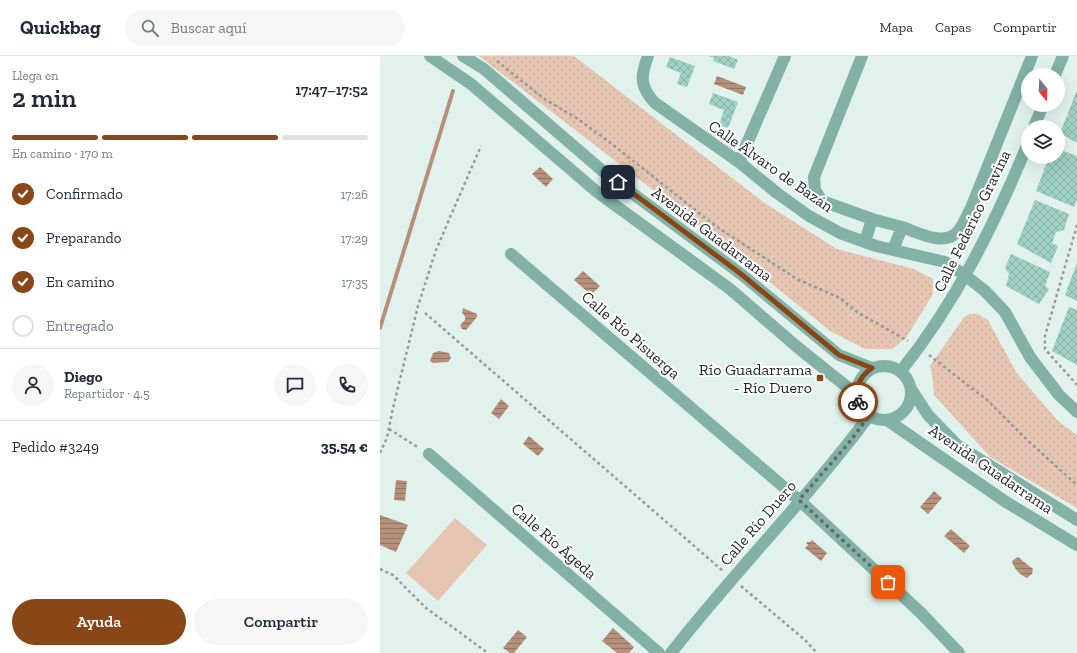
<!DOCTYPE html>
<html lang="es">
<head>
<meta charset="utf-8">
<style>
	body { margin:0; font-family:"Zilla Slab",serif; background:#f6f6f7; color:#1f2937; height:100vh; display:flex; flex-direction:column; font-size:15px; white-space:nowrap }
	* { box-sizing:border-box; margin:0 }
	p { font-size:13px; color:#747a83 }
	.icon { flex:none; width:22px; height:22px; fill:none; stroke:currentColor; stroke-width:2; stroke-linecap:round; stroke-linejoin:round }
	.map { position:relative; flex:1; overflow:hidden }
	.panel { display:flex; flex-direction:column; background:#fff; width:380px }
	.panel>* { flex:none }
	.needle { width:26px; rotate:162deg }
	.buttons { position:absolute; left:641px; top:12px; display:grid; gap:8px }
	.buttons a { display:grid; place-items:center; width:44px; height:44px; border-radius:50%; background:#fff; box-shadow:0 4px 16px #0002; font-size:20px }
	.pin { position:absolute; display:grid; place-items:center; width:34px; height:34px; color:#fff; margin:-17px; border-radius:8px; box-shadow:0 2px 6px #0006 }
	.courier { position:absolute; display:grid; place-items:center; width:40px; height:40px; margin:-20px; border:3px solid #894616; border-radius:50%; background:#fff; color:#222; box-shadow:0 1px 5px #0007 }
	.overview em { font-style:normal; font-weight:600 }
	.overview div { display:flex; flex-direction:column-reverse }
	.overview { display:flex; align-items:center; justify-content:space-between; height:68px; padding:0 12px }
	h1 { font-size:26px; font-weight:600; line-height:30px }
	.bar { display:grid; grid-template-columns:repeat(4,1fr); gap:6px 4px; align-content:center; height:48px; padding:0 12px }
	.bar i { height:5px; border-radius:3px; background:#e0e1e3 }
	.bar .selected { background:#894616 }
	.bar p { grid-column:span 4 }
	.line { display:flex; align-items:center; gap:10px; padding:0 12px; border-top:1px solid #e0e1e3 }
	.line div { flex:1 }
	.round { display:grid; place-items:center; flex:none; width:42px; height:42px; border-radius:21px; background:#f6f6f7 }
	ol { padding:0 12px; list-style:none }
	li { display:flex; align-items:center; gap:12px; height:44px }
	li p { margin-inline-start:auto }
	li .icon { padding:4px; border-radius:50%; background:#894616; color:#fff; stroke-width:4 }
	li:last-child { color:#747a83 }
	li i { width:22px; height:22px; border:2px solid #e0e1e3; border-radius:50% }
	.primary-button { display:flex; gap:8px; margin-top:auto; padding:8px 12px }
	.primary-button a { flex:1; height:46px; border-radius:24px; background:#894616; color:#fff; font-size:16px; font-weight:600; line-height:46px; text-align:center }
	.primary-button a+a { background:#f6f6f7; color:#1f2937 }
	header { display:flex; align-items:center; gap:24px; box-sizing:border-box; height:56px; padding:0 20px; background:#fff; border-bottom:1px solid #e0e1e3 }
	header strong { font-size:19px }
	nav { display:flex; gap:22px; margin-inline-start:auto; font-size:14px }
	.search { width:280px; height:36px; background:#f6f6f7; display:flex; align-items:center; gap:10px; box-sizing:border-box; padding:0 14px; border-radius:22px; color:#747a83; font-size:15px }
	main { display:flex; flex:1; min-height:0 }
	.map>svg:first-child { display:block }
	.green { fill:#e6c6b3 }
	.park { fill:url(#park-dots) }
	.water { fill:url(#water-rules) }
	.lines { fill:none; stroke-linecap:round; stroke-linejoin:round }
	.stream { stroke:#b6907a; stroke-width:4 }
	.building { fill:url(#building-cross-hatch) }
	.path { stroke:#919d99; stroke-width:2.5; stroke-dasharray:3 3; stroke-linecap:butt }
	.minor { stroke:#83b1a6; stroke-width:12 }
	.done { stroke:#626c69; stroke-width:4; stroke-dasharray:0 7.2 }
	.route { stroke:#894616; stroke-width:5 }
	.poi-dot { fill:#894616; stroke:#fff; stroke-width:1.5 }
	.labels { text-anchor:middle; dominant-baseline:central; stroke-width:4; stroke-linejoin:round; paint-order:stroke }
	.street-label { font-size:16px; fill:#1e2422; stroke:#fff }
	.poi-label { font-size:16px; fill:#1e2422; stroke:#fff; text-anchor:end }
</style>
</head>
<body>
<header>
<strong>Quickbag</strong>
<div class="search"><svg class="icon" aria-label="search" viewBox="0 0 24 24"><circle cx="10" cy="10" r="6"/><path d="M15 15l6 6"/></svg>Buscar aquí</div>
<nav><a>Mapa</a><a>Capas</a><a>Compartir</a></nav>
</header>
<main>
<section class="panel">
<div class="overview"><div><h1>2 min</h1><p>Llega en</p></div><em>17:47–17:52</em></div>
<div class="bar"><i class="selected"></i><i class="selected"></i><i class="selected"></i><i></i><p>En camino · 170 m</p></div>
<ol>
<li><svg class="icon" aria-label="check" viewBox="0 0 24 24"><path d="M5 12l5 5 9-10"/></svg>Confirmado<p>17:26</p></li>
<li><svg class="icon" aria-label="check" viewBox="0 0 24 24"><path d="M5 12l5 5 9-10"/></svg>Preparando<p>17:29</p></li>
<li><svg class="icon" aria-label="check" viewBox="0 0 24 24"><path d="M5 12l5 5 9-10"/></svg>En camino<p>17:35</p></li>
<li><i></i>Entregado</li>
</ol>
<div class="line" style="height:72px"><a class="round"><svg class="icon" aria-label="person" viewBox="0 0 24 24"><circle cx="12" cy="8" r="4"/><path d="M4 21q1-7 8-7t8 7"/></svg></a><div><b>Diego</b><p>Repartidor · 4.5</p></div><a class="round"><svg class="icon" aria-label="chat" viewBox="0 0 24 24"><path d="M4 5h16v11H9l-5 4z"/></svg></a><a class="round"><svg class="icon" aria-label="phone" viewBox="0 0 24 24"><path d="M5 4h4l2 5-3 2q2 4 5 5l2-3 5 2v4C11 20 4 13 5 4z"/></svg></a></div>
<div class="line" style="height:52px"><div>Pedido #3249</div><b>35.54 €</b></div>
<div class="primary-button"><a>Ayuda</a><a>Compartir</a></div>
</section>
<div class="map">
<svg width="697" height="597" viewBox="0 0 697 597">
	<defs>
		<pattern id="park-dots" width="8" height="8" patternUnits="userSpaceOnUse"><rect width="8" height="8" fill="#e6c6b3"/><path d="M2 2h.1M6 6h.1" fill="none" stroke="#c5aa9a" stroke-width="1.8" stroke-linecap="round"/></pattern>
		<pattern id="water-rules" width="6" height="5" patternUnits="userSpaceOnUse"><rect width="6" height="5" fill="#b6907a"/><path d="M0 2.5h6" fill="none" stroke="#937564"/></pattern>
		<pattern id="building-cross-hatch" width="8" height="8" patternUnits="userSpaceOnUse"><rect width="8" height="8" fill="#9ed0c4"/><path d="M0 0l8 8M0 8l8-8" fill="none" stroke="#88b2a8"/></pattern>
	</defs>
	<rect width="100%" height="100%" fill="#e1f2ed"/>
	<!-- green -->
	<path class="green" d="M75,462L107,489L58,545L26,517Z"/>
	<!-- park -->
	<path class="park" d="M99,0H194L386,148L457,193L534,213L553,223V238L526,282L512,293H485L450,275L343,188Z
		M589,258H598L608,264L636,316L678,365L697,379V452L610,401L554,339L553,325L550,310L584,261Z"/>
	<!-- water -->
	<path class="water" d="M337,20L366,31L363,39L334,28Z
		M160,111L173,123L166,131L152,118Z
		M203,215L220,230L211,239L194,224Z
		M83,252L97,258V261L86,274L82,273L80,269L85,264V260L82,257Z
		M59,295L69,297L71,302L68,306L53,307L50,305L53,297Z
		M121,343L129,350L119,363L111,357Z
		M149,380L164,393L158,400L143,388Z
		M16,424L27,425L25,445L14,444Z
		M554,435L562,442L548,458L540,451Z
		M0,459L28,469L16,496L0,489Z
		M571,473L590,490L584,497L564,480Z
		M432,484L447,497L441,505L425,492L428,489L426,486H430Z
		M638,501L653,513L652,518L647,522C641,520 633,512 632,505Z
		M233,572L254,591L249,597H237L222,585Z
		M138,574L147,581L134,597H130L123,592Z"/>
	<g class="lines">
		<!-- stream -->
		<path class="stream" d="M0,272L73,35"/>
	</g>
	<!-- building -->
	<path class="building" d="M328,0H349L358,4L354,13L333,5L334,2Z
		M290,1L315,10L307,31L297,28L301,17L286,11Z
		M697,34V87L680,77Z
		M333,37L358,46L348,72L339,69L344,54L329,48Z
		M678,93L697,100V143L694,151L656,135L669,101H678Z
		M655,144L689,158L684,174L676,176L672,187L678,190L671,207L637,188Z
		M631,198L670,216L665,230L669,233L659,248L626,230L629,218L625,212Z
		M697,207V245L685,239Z
		M689,251L697,254V309L672,295Z"/>
	<g class="lines">
		<!-- path -->
		<path class="path" d="M117,5L163,42L198,63L228,85L337,171L417,223L460,242L477,256L528,285
			M697,169L665,280V293L697,329
			M45,257L343,515
			M549,299L607,344L644,381L697,429
			M9,373L39,392
			M0,397L7,382L13,352L38,250L56,194L101,90
			M0,513L13,519L46,552L108,597
			M361,530L425,584L437,597"/>
		<!-- minor -->
		<path class="minor" d="M50,0L91,28L217,136L350,233L416,290L477,339
			M83,0L104,13L225,117L361,218L459,299L492,312
			M268,0C260,21 260,31 275,47L359,106L397,137L429,160L460,177L496,190L565,206L586,220L605,235L625,256L650,301L679,339L697,356
			M482,0L434,121L435,134L442,145L492,163L485,186
			M675,19L683,0
			M654,71L663,49
			M359,106L405,0
			M492,163L522,171
			M513,194L522,171C539,177 566,192 579,174C584,168 587,159 591,152L652,0
			M131,198L419,444L541,557L579,597
			M477 337a27 27 0 1 1 54 0a27 27 0 1 1-54 0Z
			M521,315C576,246 615,168 648,87
			M531,333L548,359L577,389L697,464
			M507,364L626,446L697,489
			M49,398L279,597
			M291,597C354,516 428,442 489,360"/>
	</g>
	<g class="lines">
		<!-- done -->
		<path class="done" d="M478,346L483,354L489,360L468,388L419,444L508,526"/>
		<!-- route -->
		<path class="route" d="M238,126L361,218L459,299L492,312C480,320 475,331 478,346"/>
	</g>
	<!-- markers -->
	<rect class="poi-dot" x="436" y="318" width="8" height="8" rx="2"/>
	<g class="labels">
		<!-- street labels -->
		<g class="street-label">
			<text transform="translate(391 110) rotate(35)">Calle Álvaro de Bazán</text>
			<text transform="translate(592 165) rotate(-64)">Calle Federico Gravina</text>
			<text transform="translate(332 178) rotate(37)">Avenida Guadarrama</text>
			<text transform="translate(251 279) rotate(41)">Calle Río Pisuerga</text>
			<text transform="translate(611 413) rotate(34)">Avenida Guadarrama</text>
			<text transform="translate(378 467) rotate(-49)">Calle Río Duero</text>
			<text transform="translate(174 485) rotate(41)">Calle Río Ágeda</text>
		</g>
		<!-- poi labels -->
		<g class="poi-label">
			<text x="432" y="313">Río Guadarrama<tspan x="432" dy="18">- Río Duero</tspan></text>
		</g>
	</g>
</svg>
<div class="buttons">
<a><svg class="needle" viewBox="-14 -14 28 28"><path d="M0-13l5 13h-10z" fill="#e53935"/><path d="M0 13l5-13h-10z" fill="#747a83"/></svg></a>
<a><svg class="icon" aria-label="layers" viewBox="0 0 24 24"><path d="M12 4l9 5-9 5-9-5zM3 14l9 5 9-5"/></svg></a>
</div>
<div class="pin" style="left:508px;top:526px;background:#ea580c"><svg class="icon" aria-label="bag" viewBox="0 0 24 24"><path d="M5 8h14l-1 12H6zM9 8a3 3 0 0 1 6 0"/></svg></div>
<div class="pin" style="left:238px;top:126px;background:#1f2937"><svg class="icon" aria-label="home" viewBox="0 0 24 24"><path d="M3 11l9-7 9 7M6 9v11h12V9"/></svg></div>
<div class="courier" style="left:478px;top:346px"><svg class="icon" aria-label="bike" viewBox="0 0 24 24"><circle cx="6" cy="16" r="4"/><circle cx="18" cy="16" r="4"/><path d="M6 16l4-8h5l3 8M10 8l3 8H6M13 5h3"/></svg></div>
</div>
</main>
</body>
</html>
